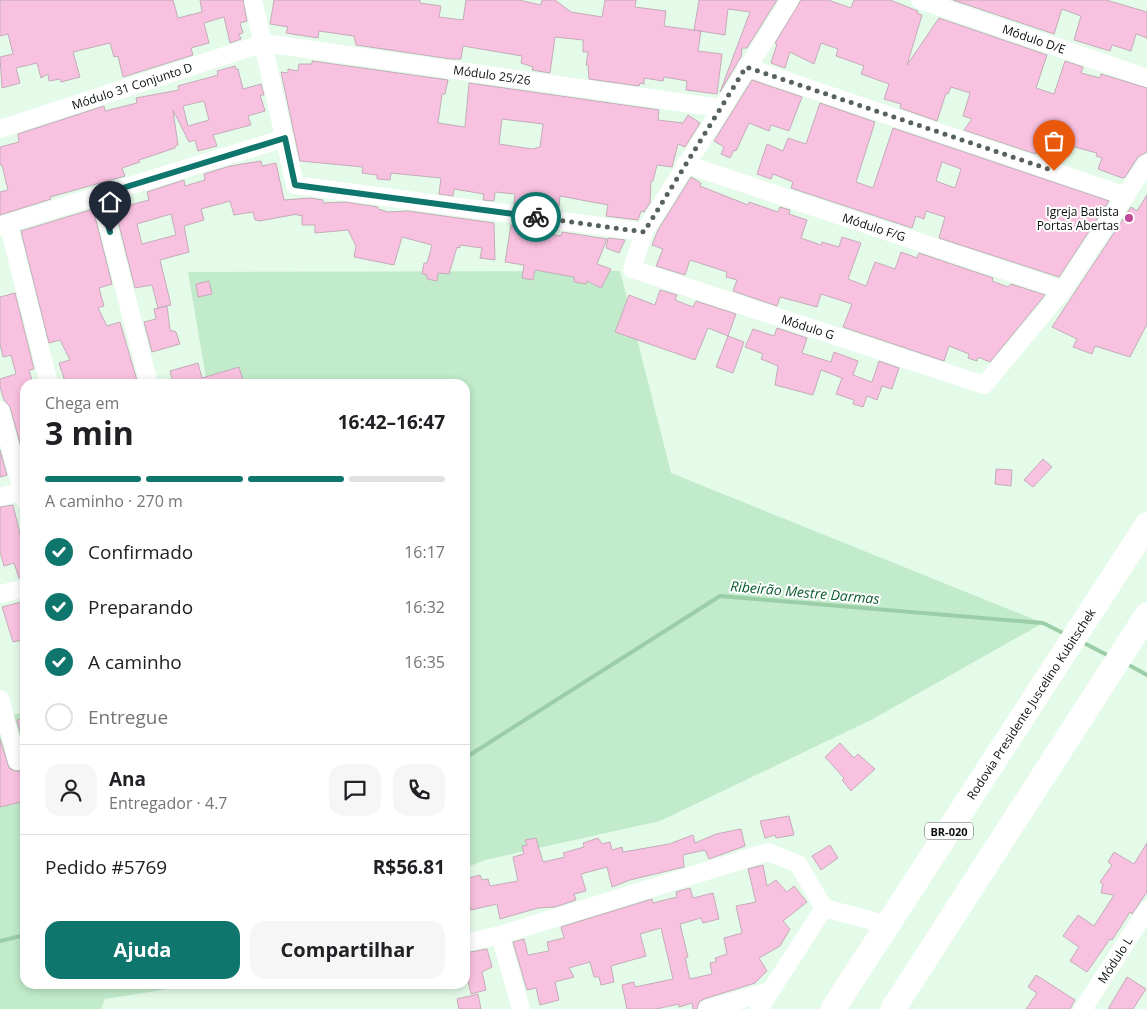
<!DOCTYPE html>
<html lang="pt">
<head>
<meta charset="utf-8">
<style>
	body { margin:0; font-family:"Open Sans",sans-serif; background:#f6f6f6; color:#202124; height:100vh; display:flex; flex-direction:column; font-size:19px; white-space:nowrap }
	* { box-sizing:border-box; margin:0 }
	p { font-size:16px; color:#757577 }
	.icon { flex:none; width:28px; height:28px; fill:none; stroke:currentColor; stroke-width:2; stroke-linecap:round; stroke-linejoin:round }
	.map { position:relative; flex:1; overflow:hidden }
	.side { position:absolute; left:20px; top:379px; width:450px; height:610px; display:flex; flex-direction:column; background:#fff; border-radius:15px; box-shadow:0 2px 8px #0003 }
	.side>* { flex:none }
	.pin { position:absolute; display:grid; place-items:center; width:42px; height:42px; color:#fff; margin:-51px -21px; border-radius:50% 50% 50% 0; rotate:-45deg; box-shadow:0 0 5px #0007 }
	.pin .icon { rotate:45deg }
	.courier { position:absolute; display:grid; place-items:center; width:50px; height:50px; margin:-25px; border:4px solid #0f766e; border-radius:50%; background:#fff; color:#222; box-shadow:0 1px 6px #0007 }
	.head em { font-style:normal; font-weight:700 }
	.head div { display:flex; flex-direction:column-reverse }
	.head { display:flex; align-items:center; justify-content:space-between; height:85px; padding:0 25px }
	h1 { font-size:32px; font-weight:700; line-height:38px }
	.bar { display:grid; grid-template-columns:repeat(4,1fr); gap:8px 5px; align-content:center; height:60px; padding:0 25px }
	.bar i { height:6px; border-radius:4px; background:#e0e0e0 }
	.bar .active { background:#0f766e }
	.bar p { grid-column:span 4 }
	.line { display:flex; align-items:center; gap:12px; padding:0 25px; border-top:1px solid #e0e0e0 }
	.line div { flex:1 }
	.round { display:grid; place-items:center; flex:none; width:52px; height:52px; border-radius:15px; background:#f6f6f6 }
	ol { padding:0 25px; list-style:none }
	li { display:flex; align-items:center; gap:15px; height:55px }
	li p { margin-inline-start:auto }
	li .icon { padding:5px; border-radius:50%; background:#0f766e; color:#fff; stroke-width:4 }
	li:last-child { color:#757577 }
	li i { width:28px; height:28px; border:2px solid #e0e0e0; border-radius:50% }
	.primary-button { display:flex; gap:10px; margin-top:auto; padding:10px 25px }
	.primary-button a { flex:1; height:58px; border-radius:15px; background:#0f766e; color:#fff; font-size:20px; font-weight:700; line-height:58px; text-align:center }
	.primary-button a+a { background:#f6f6f6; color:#202124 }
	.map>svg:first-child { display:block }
	.green { fill:#c1ebcb }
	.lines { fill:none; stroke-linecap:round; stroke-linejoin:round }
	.stream { stroke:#9bcea7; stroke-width:4 }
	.building { fill:#f9c1e0; stroke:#c3acb8; fill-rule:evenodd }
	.minor { stroke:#fff; stroke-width:18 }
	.highway { stroke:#fff; stroke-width:25 }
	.done { stroke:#57635a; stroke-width:5; stroke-dasharray:0 9 }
	.route { stroke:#0f766e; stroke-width:6 }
	.poi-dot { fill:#c34798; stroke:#fff; stroke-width:2 }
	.labels { text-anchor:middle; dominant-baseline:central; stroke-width:4; stroke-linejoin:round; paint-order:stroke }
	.shield { fill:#fff; stroke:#545855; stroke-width:1 }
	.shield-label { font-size:11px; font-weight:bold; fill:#0a110c }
	.street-label { font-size:12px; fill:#0a110c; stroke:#fff }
	.poi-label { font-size:12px; fill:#0a110c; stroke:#fff; text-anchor:end }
	.water-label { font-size:14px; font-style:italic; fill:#085b2d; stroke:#fff }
</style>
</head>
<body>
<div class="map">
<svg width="1147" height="1009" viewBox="0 0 1147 1009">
	<rect width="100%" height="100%" fill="#e5fbea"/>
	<!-- green -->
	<path class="green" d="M620,271L671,473L1043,623L873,719L660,821L485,860L465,868V384H207L188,272Z
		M25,712V984H177L162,990L105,999L101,1009H0V718Z"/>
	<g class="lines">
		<!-- stream -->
		<path class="stream" d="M1082,642L1109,656
			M1127,664L1147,675
			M465,758L720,596L1043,623L1067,635
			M0,941L25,935"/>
	</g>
	<!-- building -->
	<path class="building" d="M0,0H173L178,18L202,12L200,0H243L247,21L240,23L243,33L239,34L241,39L230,43L224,17L204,23L209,43L191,48L193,55L123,77L118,56L114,57L110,43L73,52L80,77L61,82L60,79L49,81L48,74L41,78L37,63L16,68L20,83L2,88L0,57L13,54L8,34L0,36Z
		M274,0H420V3L441,6L439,17L463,20L466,0H519L541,5L542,0H555L571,12L602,17L605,0H636L635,7L666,11L664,26L701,31L698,51L722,54L717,94L686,90L687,81L664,77L663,81L644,78V84L640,83L639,86L589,79L588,65H586L588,52H583V40L555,37L550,73L532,70L533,67L521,63L522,56L463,46L461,59H451L356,45L354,36L319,31L318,38L286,33L288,27L270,24Z
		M699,0H777L747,48H742L741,57L720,92L750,12L728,9L725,35L694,30Z
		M801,0H828L851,8L854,0H890L918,11L917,13L922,15L907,65L939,18L1047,55L1036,88L1054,94L1065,61L1083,67L1081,73L1100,78L1101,74L1147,88V152L1138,157L1125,177L1122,178L1098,169L1102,158L1096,156L1097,153L1041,138L1036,154L964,130L972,119L963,116L970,93L951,87L948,94L946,93L937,121L900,108L901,104L884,99L889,84L861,74L864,66L836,56L838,49L821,43L814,64L790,52L785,68L771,63L777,44L775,43Z
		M953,0H1106L1147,12V38L1136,34L1131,51L1112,45L1110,51L1074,40L1081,16L1062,9L1054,34Z
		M312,61L448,80L445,94H442L438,123L465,127L469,83L659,110L658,120L683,123L688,115L700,123L685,147L678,144L672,167L657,165L653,181H651L650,203L644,212L641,211L638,220L606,216L608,205L560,196L559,207L545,205L544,208L514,204L515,194L495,192L494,201L483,200L484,194L454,189L453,196L439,194L441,178L391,173L390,180L377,179V175L362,173L363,167L300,161L281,72L288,73V69L298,71L299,64H312ZM502,119L543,124L540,147L532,149L499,144Z
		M235,66L236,69H238L243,89L261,84L264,95H260L265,111L248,116L251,125L213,135L217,146L198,151L195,140L189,142L173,110L178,145L175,146V148L139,160L140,162L122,168L125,176L50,197L51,199L0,215V192L8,190L2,165H0V147L19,142L18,134L104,106L105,111L137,103L136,98L179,90L178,86L218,75L217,71ZM204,101L209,120L188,126L183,106Z
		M752,80L802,97L789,131L771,125L769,131L749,123L736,151L734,150L730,158L721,154L724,147L714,141Z
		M820,103L875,122L856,182L873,188L893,128L1109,201L1059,277L939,238L945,217L926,211L924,219L916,216L912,228L791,188L793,182L773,174L771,179L757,174L767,144L783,151L788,138L806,144ZM942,162L961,169L955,188L936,181Z
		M261,161L262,166L276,163L284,200L310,198L323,200V203L345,202L378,207V209L388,212L408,211L494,223L495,260L480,258L482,248L460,245V248L457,247L449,274L438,273L437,281L427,279V275L422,274L424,263H427L432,245L402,237L394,265L354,257L356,246L348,230L315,233V225H302V215L298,216V214L259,221L255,220L253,212L234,215L230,201L201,209L204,220L184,226L189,252L160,260L171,305L158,308L152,285L135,288L114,205L125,202L126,206L149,200L147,192L184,180L185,186L205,180L204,174L230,166ZM171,214L176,235L142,244L137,224Z
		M691,177L701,183L700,186L748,205L749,202L778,212L780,207L790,210L789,214L807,220L801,238L821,245L822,242L839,247L842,237L861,243L848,279L866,286L875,262L895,269L901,252L917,258L919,253L993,278L992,281L1008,287L1011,284L1045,295L990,362L978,357L977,361L968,358L969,354L949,346L944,361L843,327L852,304L821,294L817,307L780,297L777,306L733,291L737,280L726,277L727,272L690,260L685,275L656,266L663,249L652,245L658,230Z
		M1147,195V324L1130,357L1095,346L1092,354L1073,347L1077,339L1052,327L1131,207L1137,211Z
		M93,209L112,284L99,288L104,306L98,308L107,326L120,322L138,384H66L59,363L70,360L60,340L49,343L21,231Z
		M511,225L540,229L539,232L561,236L562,232L607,239L597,264L611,269L601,288L587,281L586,284L574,282V277L535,270L533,280L522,278L524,265L505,262Z
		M608,238L625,240L619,253L606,248Z
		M209,281L212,294L198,297L196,284Z
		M660,290L677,295L675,300L693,307L696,301L736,314L728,336L708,328L695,360L615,332L629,295L655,305Z
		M15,293L34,369L29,370L33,384H25V461L10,407L4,400L0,387V379L16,374L11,355L3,357L0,344V297Z
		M167,306L170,330L176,332L180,344L152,352L144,322L156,319L154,309Z
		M777,328L807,338L802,353L831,362L834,352L858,361L853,375L872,382L879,361L899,368L892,389L882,386L877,400L867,396L863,407L853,404L854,400L836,394L842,378L821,370L813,395L775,385L778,366L761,359L763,354L745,347L753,329L774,336Z
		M728,336L744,342L733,373L716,367Z
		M198,363L202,378L239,367L244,384H173L170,371Z
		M0,450L7,475L0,477Z
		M1043,459L1052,467L1033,487L1024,480Z
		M996,469L1012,470L1011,486L995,484Z
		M13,505L25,554V578H19L14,563L4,566L0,552V507Z
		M25,601V639L13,642L2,607Z
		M25,717V749L17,720Z
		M0,739L9,768L15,771H21L24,782L21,784L25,799V801L0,807Z
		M840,743L854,758L858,754L875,769L851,791L842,780L844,778L825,757Z
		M789,816L794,835L776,838L775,835L765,838L760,821Z
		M741,829L745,846L709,859L705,850L683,855L684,867L630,880L612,887L607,867L581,874L586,891L574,894L576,900L555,907L538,908L500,919L497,904L471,910L465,889V879L480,875L482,880L488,879L490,886L518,881L513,857L524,854L522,846L527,845L525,840L536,838L543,862L565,857L563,853L584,847L583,843L598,838L602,844L610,842L612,850L622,847L623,852L669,844L693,835L695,843L716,834Z
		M1147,843V892L1132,914L1130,912L1112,940L1110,939L1087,972L1070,961L1079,947L1063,936L1078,915L1094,926L1114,895L1101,893L1103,884L1100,882L1112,865L1108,862L1114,852L1134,864Z
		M830,845L838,858L821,870L812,856Z
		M763,865L767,886L776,880L787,892L794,886L807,902L783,921L790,929L780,946L759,958L767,971L755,983L704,999L699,1002L697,1009H693L692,1003L679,1007V1004L656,1009H627L622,985L634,982L635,987L673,979L661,928L640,934L646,956L611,966L614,982L601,985L599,977H594L590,962L569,968L574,977L555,982L559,1000L540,1005L536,988L527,990L513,942L524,939L528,955L549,951L547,942L564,938L561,927L652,899L653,903L677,897L676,892L690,888L693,898L713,893L719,919L703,923L701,918L680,924L688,957L685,958L690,979L712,974L710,963L716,962L715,958L727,954L724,938L742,933L736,906L756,902L748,869Z
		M487,949L492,967L482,972L486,990L471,994L467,976L465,977V953Z
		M1036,975L1075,1000L1070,1009H1026L1037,993L1028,987Z
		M1127,977L1146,989L1133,1009H1108Z
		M478,994L481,1009H459L457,999Z"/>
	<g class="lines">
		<!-- minor -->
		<path class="minor" d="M253,0L295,185L644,232
			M790,0L644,232L632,269L984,385L1063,290L1147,163
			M920,0L1147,78
			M746,67L1126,196
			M0,129L264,43L720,108
			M685,164L1063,290
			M100,195L149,384
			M8,223L49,384
			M0,226L285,138
			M0,410L25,501
			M0,497L22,491
			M0,594L25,588
			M0,699L17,761
			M824,908L888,925
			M465,943L500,935
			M521,1009L500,935L768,852L798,864L824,908L759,1009
			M707,1009L770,991
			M1083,1009L1147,910"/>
		<!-- highway -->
		<path class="highway" d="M833,1009L1147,525
			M893,1009L1147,615"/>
	</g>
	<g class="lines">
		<!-- done -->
		<path class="done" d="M536,217L644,232L746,67L1054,171"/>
		<!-- route -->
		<path class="route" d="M110,232L100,195L285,138L295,185L536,217"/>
	</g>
	<!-- markers -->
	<circle class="poi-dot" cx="1129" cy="218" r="5"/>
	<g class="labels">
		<!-- shield labels -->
		<rect class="shield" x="925" y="822.5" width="48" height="17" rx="4"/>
		<g class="shield-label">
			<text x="949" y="831">BR-020</text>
		</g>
		<!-- street labels -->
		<g class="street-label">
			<text transform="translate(1034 39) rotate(19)">Módulo D/E</text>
			<text transform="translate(492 75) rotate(8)">Módulo 25/26</text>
			<text transform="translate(132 86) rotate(-18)">Módulo 31 Conjunto D</text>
			<text transform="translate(874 227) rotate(18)">Módulo F/G</text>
			<text transform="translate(808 327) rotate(18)">Módulo G</text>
			<text transform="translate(1031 704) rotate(-57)">Rodovia Presidente Juscelino Kubitschek</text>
			<text transform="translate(1115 960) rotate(-57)">Módulo L</text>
		</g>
		<!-- poi labels -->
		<g class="poi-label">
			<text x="1119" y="211">Igreja Batista<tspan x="1119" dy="14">Portas Abertas</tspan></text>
		</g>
		<!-- water labels -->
		<g class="water-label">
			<text transform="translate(805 592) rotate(5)">Ribeirão Mestre Darmas</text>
		</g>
	</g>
</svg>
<div class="pin" style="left:1054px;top:171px;background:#ea580c"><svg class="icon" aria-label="bag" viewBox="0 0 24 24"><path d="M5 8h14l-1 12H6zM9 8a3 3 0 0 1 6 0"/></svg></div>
<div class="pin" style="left:110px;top:232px;background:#1f2937"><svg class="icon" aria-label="home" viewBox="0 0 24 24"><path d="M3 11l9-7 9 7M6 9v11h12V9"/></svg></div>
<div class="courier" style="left:536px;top:217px"><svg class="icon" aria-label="bike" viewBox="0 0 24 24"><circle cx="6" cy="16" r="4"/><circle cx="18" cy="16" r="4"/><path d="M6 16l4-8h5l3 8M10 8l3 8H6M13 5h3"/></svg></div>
<section class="side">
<div class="head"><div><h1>3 min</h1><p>Chega em</p></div><em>16:42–16:47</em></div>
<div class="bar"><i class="active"></i><i class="active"></i><i class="active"></i><i></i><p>A caminho · 270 m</p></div>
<ol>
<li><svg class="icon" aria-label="check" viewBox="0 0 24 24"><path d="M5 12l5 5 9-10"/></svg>Confirmado<p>16:17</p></li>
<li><svg class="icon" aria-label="check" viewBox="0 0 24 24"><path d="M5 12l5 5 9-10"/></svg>Preparando<p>16:32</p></li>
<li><svg class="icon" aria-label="check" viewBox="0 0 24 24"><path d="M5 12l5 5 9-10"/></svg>A caminho<p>16:35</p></li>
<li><i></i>Entregue</li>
</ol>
<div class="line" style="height:90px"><a class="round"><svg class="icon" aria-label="person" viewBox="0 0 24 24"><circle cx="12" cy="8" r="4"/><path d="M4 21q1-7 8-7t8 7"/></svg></a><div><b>Ana</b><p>Entregador · 4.7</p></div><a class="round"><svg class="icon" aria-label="chat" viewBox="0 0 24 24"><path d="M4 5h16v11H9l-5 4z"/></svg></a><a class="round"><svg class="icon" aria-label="phone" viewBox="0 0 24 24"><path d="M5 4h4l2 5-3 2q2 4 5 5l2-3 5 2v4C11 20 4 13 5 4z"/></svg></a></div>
<div class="line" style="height:65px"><div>Pedido #5769</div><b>R$56.81</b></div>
<div class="primary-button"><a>Ajuda</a><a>Compartilhar</a></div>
</section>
</div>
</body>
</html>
